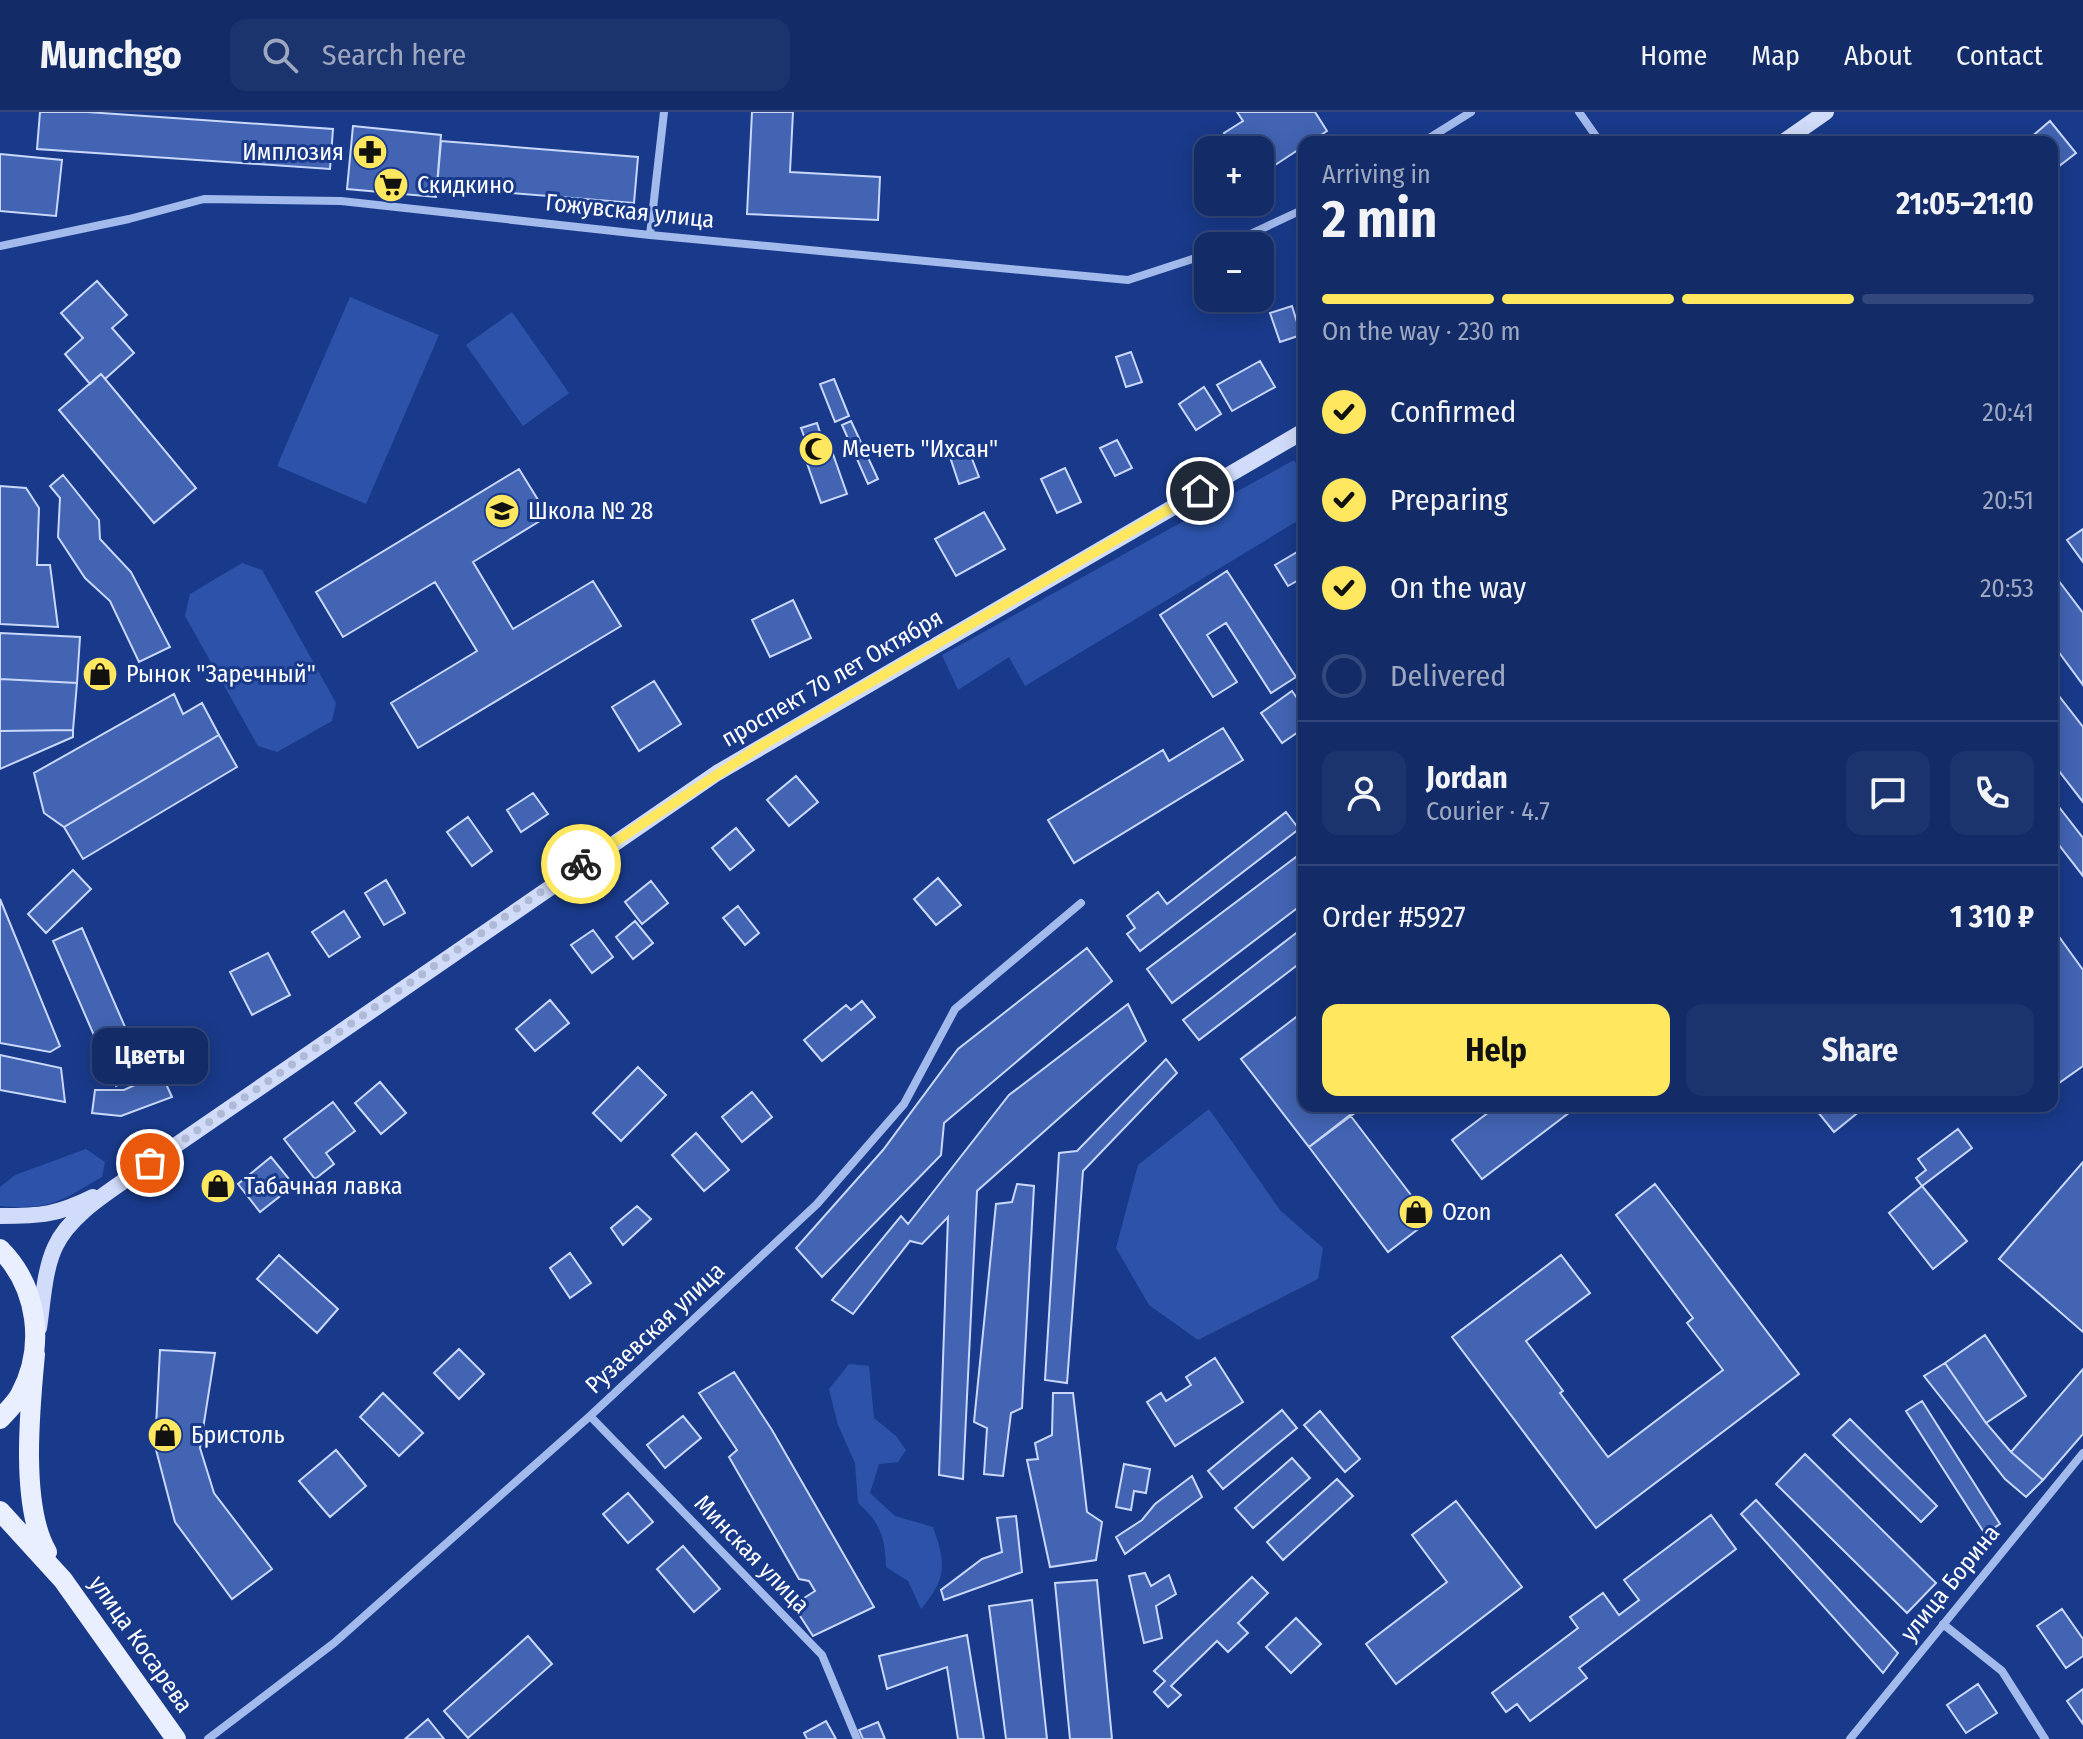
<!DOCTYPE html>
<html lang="en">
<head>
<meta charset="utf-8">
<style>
	body { margin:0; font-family:"Fira Sans Condensed",sans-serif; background:#1c346e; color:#f1f3f6; height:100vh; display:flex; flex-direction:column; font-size:30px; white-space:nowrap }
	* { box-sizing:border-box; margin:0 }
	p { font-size:26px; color:#9da7c0 }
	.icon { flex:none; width:44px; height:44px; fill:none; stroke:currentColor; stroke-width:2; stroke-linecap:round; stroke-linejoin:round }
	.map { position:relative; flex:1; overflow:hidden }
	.side { position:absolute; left:1298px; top:24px; width:760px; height:976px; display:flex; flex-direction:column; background:#132c68; border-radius:16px; box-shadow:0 4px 20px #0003,0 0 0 2px #32487c }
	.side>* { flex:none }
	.fabs { position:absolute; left:1194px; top:24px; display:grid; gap:16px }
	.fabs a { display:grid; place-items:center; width:80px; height:80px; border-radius:16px; background:#132c68; box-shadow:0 4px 20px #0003,0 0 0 2px #32487c; font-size:40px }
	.pin { position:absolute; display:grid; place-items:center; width:68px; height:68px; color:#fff; margin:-34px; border:4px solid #fff; border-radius:50%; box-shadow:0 2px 8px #0007 }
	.courier { position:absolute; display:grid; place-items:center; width:80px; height:80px; margin:-40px; border:6px solid #ffe860; border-radius:50%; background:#fff; color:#222; box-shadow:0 2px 10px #0007 }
	.bubble { position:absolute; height:56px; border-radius:16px; background:#132c68; box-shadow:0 4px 20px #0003,0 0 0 2px #32487c; font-size:26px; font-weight:700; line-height:56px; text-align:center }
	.summary em { font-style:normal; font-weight:700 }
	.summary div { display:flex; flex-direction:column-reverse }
	.summary { display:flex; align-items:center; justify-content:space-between; height:136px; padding:0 24px }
	h1 { font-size:52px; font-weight:700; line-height:60px }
	.bar { display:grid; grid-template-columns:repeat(4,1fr); gap:12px 8px; align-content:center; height:96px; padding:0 24px }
	.bar i { height:10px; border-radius:6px; background:#32487c }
	.bar .current { background:#ffe860 }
	.bar p { grid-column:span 4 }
	.line { display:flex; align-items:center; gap:20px; padding:0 24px; border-top:2px solid #32487c }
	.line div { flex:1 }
	.round { display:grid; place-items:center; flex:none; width:84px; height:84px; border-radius:16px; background:#1c346e }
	ol { padding:0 24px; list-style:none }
	li { display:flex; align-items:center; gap:24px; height:88px }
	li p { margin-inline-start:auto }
	li .icon { padding:8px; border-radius:50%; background:#ffe860; color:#111; stroke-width:4 }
	li:last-child { color:#9da7c0 }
	li i { width:44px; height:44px; border:4px solid #32487c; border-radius:50% }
	.cta { display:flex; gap:16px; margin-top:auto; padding:16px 24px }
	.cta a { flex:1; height:92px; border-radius:16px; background:#ffe860; color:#111; font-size:32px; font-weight:700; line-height:92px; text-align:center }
	.cta a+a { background:#1c346e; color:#f1f3f6 }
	header { display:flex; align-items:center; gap:48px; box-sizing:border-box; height:112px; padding:0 40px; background:#132c68; border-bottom:2px solid #32487c }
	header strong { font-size:38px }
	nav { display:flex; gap:44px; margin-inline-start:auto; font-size:28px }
	.search { width:560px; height:72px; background:#1c346e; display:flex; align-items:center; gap:20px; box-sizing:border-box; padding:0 28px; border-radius:16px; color:#9da7c0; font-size:30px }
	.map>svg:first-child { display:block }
	.green { fill:#2c53a9 }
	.building { fill:#4264b3; stroke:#c9d8fa; stroke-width:2 }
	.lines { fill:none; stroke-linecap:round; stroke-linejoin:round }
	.street { stroke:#a3baed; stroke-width:8 }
	.secondary { stroke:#d0dcfa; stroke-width:16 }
	.primary { stroke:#eaefff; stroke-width:20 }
	.done { stroke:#aebad6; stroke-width:8; stroke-dasharray:0 14.4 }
	.route { stroke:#ffe860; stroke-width:10 }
	.labels { text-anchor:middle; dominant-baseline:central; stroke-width:6; stroke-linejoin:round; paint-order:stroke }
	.poi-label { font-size:24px; fill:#fff; stroke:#193a8a; text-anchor:start }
	.street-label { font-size:24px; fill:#fff; stroke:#193a8a }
</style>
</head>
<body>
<header>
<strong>Munchgo</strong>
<div class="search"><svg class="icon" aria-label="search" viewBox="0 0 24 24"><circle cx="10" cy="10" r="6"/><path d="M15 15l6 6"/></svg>Search here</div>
<nav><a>Home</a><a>Map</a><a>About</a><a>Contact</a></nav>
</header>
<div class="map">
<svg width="2083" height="1627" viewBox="0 0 2083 1627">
	<rect width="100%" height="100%" fill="#193a8a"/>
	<!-- green -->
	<path class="green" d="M350,185L439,223L366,392L277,354Z
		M512,200L569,281L523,314L466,233Z
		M1294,348L1304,364V405L1025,574L1009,545L958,578L942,543Z
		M242,451L262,458L336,591L332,609L277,640L258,634L185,504L190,482Z
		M1209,997L1280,1098L1323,1136L1318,1167L1198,1228L1149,1193L1116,1136L1138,1053Z
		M86,1037L105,1050L102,1065C59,1090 51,1098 0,1094V1075L15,1063Z
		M849,1252L869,1254L874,1306L896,1324L906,1338L898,1350L879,1352L870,1381L895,1404L933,1415C946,1452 947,1466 921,1497L908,1469L886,1455C885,1426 881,1411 858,1391L855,1351L838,1313L829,1277Z"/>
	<!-- building -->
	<path class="building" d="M40,0H87L333,17L330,57L37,37Z
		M752,0H793L790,60L880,65L878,108L747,102Z
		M1237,0H1315L1327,19L1310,30H1304V34L1260,63V38H1235L1224,21L1243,9Z
		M2050,9L2076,41L2054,58L2052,30H2031L2029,27Z
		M353,14L441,23L436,85L347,77Z
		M441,29L638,45L634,91L437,75Z
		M0,42L62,48L56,104L0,99Z
		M97,169L127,203L112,216L134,241L105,267L101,262L90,272L65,242L83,226L61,201Z
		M1292,194L1301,223L1280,230L1270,201Z
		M1131,240L1142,270L1126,275L1116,245Z
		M1260,249L1275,275L1232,299L1217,273Z
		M101,262L196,376L154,411L59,298Z
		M834,267L849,304L835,310L820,272Z
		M1204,275L1221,302L1196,318L1179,292Z
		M851,309L878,367L868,372L842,313Z
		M817,311L823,330L828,328L847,382L821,391L802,337L808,335L801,316Z
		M1117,328L1132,356L1115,364L1100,336Z
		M969,339L979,365L959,372L951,348Z
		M1065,356L1081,390L1057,401L1041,367Z
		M519,357L548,404L473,450L513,517L593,469L621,514L418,636L391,591L477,539L435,470L343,525L316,480Z
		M63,363L99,408L100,427L131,460L170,535L139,550L110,489L85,466L58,425L60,386L50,374Z
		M0,374L26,376L39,396L37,453H50L58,515L0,512Z
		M984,400L1005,437L956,464L935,427Z
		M2083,417V450L2067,428Z
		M1304,436V465L1288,474L1275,453Z
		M1227,459L1296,565L1271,581L1226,511L1207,523L1237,570L1213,585L1160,503Z
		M2052,460L2083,501V573L2052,531Z
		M793,488L811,526L770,545L752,508Z
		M0,521L80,525L77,571L0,567Z
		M0,567L77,571L73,618L0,619Z
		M654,569L681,612L639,639L612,595Z
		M2052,575L2083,615V690L2052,650Z
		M1292,579L1304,596V616L1282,631L1261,601Z
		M174,582L183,602L202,591L219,623L64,715L44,701L34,661Z
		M1223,616L1243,648L1074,751L1048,708L1163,638L1169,649Z
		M73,618V625L0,657V619Z
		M219,623L237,655L83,747L64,715Z
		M796,664L818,690L789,714L767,688Z
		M533,681L548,702L521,720L507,698Z
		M2052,686L2083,726V764L2052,724Z
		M1286,700L1299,717L1140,839L1127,822L1135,816L1127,804L1158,780L1167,792Z
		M468,705L492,739L472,754L447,720Z
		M736,716L754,738L730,758L712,736Z
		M1304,739V791L1172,891L1147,857Z
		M73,758L91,777L46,821L28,802Z
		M938,766L961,793L936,813L914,787Z
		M386,768L405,801L384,813L365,781Z
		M651,769L668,791L642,812L625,790Z
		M0,787L60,934L50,940L0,931Z
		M738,794L759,821L745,833L723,806Z
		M344,799L360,825L329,845L312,820Z
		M635,809L653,831L633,847L616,825Z
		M1304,815V848L1199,928L1183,908Z
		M2052,815L2083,858V954L2059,971L2052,961Z
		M82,816L145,961L116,974L53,829Z
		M593,818L613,845L592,861L571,833Z
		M1087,836L1112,869L944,1011L941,1043L822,1165L796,1136L883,1038L958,937Z
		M268,841L290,883L252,903L230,860Z
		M550,888L569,911L535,939L516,917Z
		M862,889L875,905L822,949L804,928L846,893L851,898Z
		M1128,892L1146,929L977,1079L963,1367L939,1363L948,1105L922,1132L910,1129L853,1202L832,1188L901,1104L908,1112L1009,983Z
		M1304,899V994H1351L1356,1000L1309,1035L1241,947Z
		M0,943L61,956L65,990L0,978Z
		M1166,947L1177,961L1083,1059L1067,1271L1045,1268L1059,1041L1077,1039Z
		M638,955L666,983L621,1029L593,1001Z
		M161,961L172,985L121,1004L92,1001L95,978H124Z
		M380,970L406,1001L381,1022L355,991Z
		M752,980L772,1005L742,1030L722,1005Z
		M333,990L355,1019L326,1041L334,1052L315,1067L284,1027Z
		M1497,994H1578L1482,1067L1452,1028Z
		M1813,994H1866L1834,1020Z
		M1350,1003L1430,1108L1388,1140L1309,1035Z
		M1958,1017L1972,1036L1922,1074L1916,1066L1926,1058L1918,1047Z
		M696,1021L729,1058L704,1079L672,1043Z
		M271,1045L294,1073L260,1100L238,1072Z
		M2083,1050V1220L1999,1147Z
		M1017,1072L1034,1074L1022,1296L1011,1301L1003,1364L984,1362L987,1316L974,1310L996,1092L1012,1090Z
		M1655,1072L1799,1262L1596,1416L1452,1225L1561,1143L1590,1181L1526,1229L1563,1279L1560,1281L1608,1345L1723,1258L1687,1211L1693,1206L1616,1103Z
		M1922,1074L1967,1129L1933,1157L1889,1101Z
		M637,1094L651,1107L623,1133L611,1116Z
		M570,1141L591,1171L570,1186L550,1156Z
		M279,1143L338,1197L317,1221L257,1167Z
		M1985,1223L2026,1284L1986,1311L1945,1251Z
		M459,1237L484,1262L459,1287L434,1261Z
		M160,1238L215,1241L200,1336L214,1381L272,1457L232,1487L175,1410L155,1334Z
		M1215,1246L1243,1290L1175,1334L1147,1290L1161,1281L1166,1289L1191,1273L1186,1265Z
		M1945,1251L1986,1311L2011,1340L2043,1368L2026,1385L2005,1367L1924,1264Z
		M2083,1257V1322L2043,1368L2011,1340Z
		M734,1260L772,1318L874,1495L813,1524L793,1493L815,1479L809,1469L799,1467L729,1345L737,1338L699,1281Z
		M383,1281L423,1321L399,1344L360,1305Z
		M1053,1281H1073L1087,1400L1102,1410L1096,1448L1050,1455L1027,1348L1038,1347L1035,1331L1052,1323Z
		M1922,1289L2000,1412L1985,1422L1906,1299Z
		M1282,1298L1297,1316L1223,1377L1208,1359Z
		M1320,1299L1360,1347L1345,1360L1304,1313Z
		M683,1304L701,1326L665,1356L647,1333Z
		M1850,1307L1937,1394L1921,1410L1833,1323Z
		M336,1338L366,1374L330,1405L299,1369Z
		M1805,1342L1936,1471L1907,1501L1776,1372Z
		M1292,1346L1310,1366L1253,1416L1235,1396Z
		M1124,1352L1150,1357L1146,1381L1134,1379L1131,1398L1116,1395Z
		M1192,1364L1202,1385L1125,1442L1116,1425L1142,1408L1155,1392Z
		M1337,1367L1353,1384L1283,1448L1267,1430Z
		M628,1381L653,1410L628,1431L603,1402Z
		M1756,1388L1898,1541L1883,1561L1741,1402Z
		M1456,1389L1522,1475L1396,1572L1366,1532L1447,1470L1412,1423Z
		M1711,1403L1736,1437L1579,1556L1587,1566L1530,1609L1517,1592L1506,1600L1492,1581L1578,1516L1570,1505L1603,1481L1619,1503L1639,1488L1624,1468Z
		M1016,1404L1022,1460L944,1488L941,1478L982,1447L1002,1440L997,1406Z
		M683,1434L720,1477L694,1500L657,1457Z
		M1145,1461L1151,1474L1169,1463L1176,1482L1156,1494L1162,1526L1144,1531L1129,1464Z
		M1252,1465L1268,1481L1238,1511L1248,1521L1228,1540L1217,1529L1171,1574L1181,1583L1168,1595L1154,1580L1165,1569L1154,1559Z
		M1097,1468L1112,1627H1070L1055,1471Z
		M1032,1488L1047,1627H1006L989,1494Z
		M2062,1497L2083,1527V1544L2066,1556L2037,1514Z
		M1296,1506L1321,1532L1291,1561L1266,1535Z
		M967,1523L984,1627H958L947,1555L887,1577L879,1544Z
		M528,1524L552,1552L468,1626L444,1599Z
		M1978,1572L1997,1601L1966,1621L1947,1593Z
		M2083,1577V1612L2067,1589Z
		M428,1607L444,1627H405Z
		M826,1609L836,1627H807L804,1621Z
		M878,1610L885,1627H863L859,1618Z"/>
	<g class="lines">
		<!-- street -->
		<path class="street" d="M1579,0L1600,30
			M1423,30L1471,0
			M650,123L664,0
			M0,134L129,107L204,87L341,89L650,123L1128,168L1208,142
			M1225,134L1304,97
			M590,1304L822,1543L857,1627
			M1943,1512L2002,1559L2045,1627
			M208,1627L334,1531L590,1304L817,1092L904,992L955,897L1081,791
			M1850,1627L2083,1341"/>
		<!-- secondary -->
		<path class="secondary" d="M1783,30L1826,0
			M0,1104C41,1104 57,1103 93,1085
			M39,1216C43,1190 44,1159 55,1135C69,1104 107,1081 134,1062L717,661L1304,319"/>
		<!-- primary -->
		<path class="primary" d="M0,1137C38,1175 46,1235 20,1283C15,1292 6,1300 0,1307
			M35,1242C30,1295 20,1394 47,1440
			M0,1399L63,1468L176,1627"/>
	</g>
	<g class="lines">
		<!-- done -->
		<path class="done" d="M150,1051L581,752"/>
		<!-- route -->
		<path class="route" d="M581,752L761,634L1200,379"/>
	</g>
	<!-- icons -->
	<defs>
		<symbol id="pharmacy-disc" viewBox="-11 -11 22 22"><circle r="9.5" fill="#ffe860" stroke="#193a8a"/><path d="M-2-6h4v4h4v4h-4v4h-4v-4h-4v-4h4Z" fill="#111"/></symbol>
		<symbol id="supermarket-disc" viewBox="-11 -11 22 22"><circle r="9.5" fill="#ffe860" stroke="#193a8a"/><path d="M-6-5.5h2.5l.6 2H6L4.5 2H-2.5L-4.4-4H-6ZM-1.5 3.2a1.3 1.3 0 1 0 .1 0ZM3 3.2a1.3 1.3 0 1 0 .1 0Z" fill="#111"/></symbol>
		<symbol id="mosque-disc" viewBox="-11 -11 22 22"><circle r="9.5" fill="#ffe860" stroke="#193a8a"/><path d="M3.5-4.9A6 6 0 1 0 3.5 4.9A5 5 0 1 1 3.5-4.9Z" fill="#111"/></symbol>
		<symbol id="school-disc" viewBox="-11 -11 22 22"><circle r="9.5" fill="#ffe860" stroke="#193a8a"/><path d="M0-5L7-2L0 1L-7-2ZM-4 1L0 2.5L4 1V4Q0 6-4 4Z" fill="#111"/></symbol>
		<symbol id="shop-disc" viewBox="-11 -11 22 22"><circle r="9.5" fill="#ffe860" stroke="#193a8a"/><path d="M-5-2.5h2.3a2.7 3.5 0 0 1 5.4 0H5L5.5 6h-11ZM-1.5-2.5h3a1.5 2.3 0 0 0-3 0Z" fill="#111"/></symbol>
	</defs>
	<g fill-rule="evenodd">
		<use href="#pharmacy-disc" x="350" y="20" width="40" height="40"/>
		<use href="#supermarket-disc" x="371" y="53" width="40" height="40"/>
		<use href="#mosque-disc" x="796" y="317" width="40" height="40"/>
		<use href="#school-disc" x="482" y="379" width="40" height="40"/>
		<use href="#shop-disc" x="80" y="542" width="40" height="40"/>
		<use href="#shop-disc" x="198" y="1054" width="40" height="40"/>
		<use href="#shop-disc" x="1396" y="1080" width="40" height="40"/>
		<use href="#shop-disc" x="145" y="1303" width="40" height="40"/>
	</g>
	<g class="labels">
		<!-- poi labels -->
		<g class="poi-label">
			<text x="344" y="40" text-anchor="end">Имплозия</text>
			<text x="417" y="73">Скидкино</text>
			<text x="842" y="337">Мечеть "Ихсан"</text>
			<text x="528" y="399">Школа № 28</text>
			<text x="126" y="562">Рынок "Заречный"</text>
			<text x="244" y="1074">Табачная лавка</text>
			<text x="1442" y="1100">Ozon</text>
			<text x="191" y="1323">Бристоль</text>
		</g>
		<!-- street labels -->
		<g class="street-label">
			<text transform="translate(630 99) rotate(6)">Гожувская улица</text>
			<text transform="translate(832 566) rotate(-30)">проспект 70 лет Октября</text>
			<text transform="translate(655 1216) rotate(-43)">Рузаевская улица</text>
			<text transform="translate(752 1442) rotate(46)">Минская улица</text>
			<text transform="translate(1950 1471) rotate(-51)">улица Борина</text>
			<text transform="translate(141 1532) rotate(55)">улица Косарева</text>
		</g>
	</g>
</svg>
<div class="fabs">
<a>+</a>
<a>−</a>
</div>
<div class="pin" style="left:150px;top:1051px;background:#ea580c"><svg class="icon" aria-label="bag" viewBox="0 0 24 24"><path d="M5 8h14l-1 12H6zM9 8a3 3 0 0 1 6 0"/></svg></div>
<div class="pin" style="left:1200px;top:379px;background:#1f2937"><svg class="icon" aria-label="home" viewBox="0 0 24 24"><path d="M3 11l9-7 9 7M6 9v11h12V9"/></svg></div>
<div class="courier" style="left:581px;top:752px"><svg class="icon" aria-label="bike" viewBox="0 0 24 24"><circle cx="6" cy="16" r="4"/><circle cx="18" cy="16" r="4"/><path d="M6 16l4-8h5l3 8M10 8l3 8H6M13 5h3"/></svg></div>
<div class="bubble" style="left:92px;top:916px;width:116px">Цветы</div>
<section class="side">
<div class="summary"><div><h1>2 min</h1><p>Arriving in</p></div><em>21:05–21:10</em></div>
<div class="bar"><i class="current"></i><i class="current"></i><i class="current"></i><i></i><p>On the way · 230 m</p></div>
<ol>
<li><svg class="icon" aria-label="check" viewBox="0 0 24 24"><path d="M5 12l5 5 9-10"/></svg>Confirmed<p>20:41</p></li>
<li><svg class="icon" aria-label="check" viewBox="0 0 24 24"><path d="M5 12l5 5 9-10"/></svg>Preparing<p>20:51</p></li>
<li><svg class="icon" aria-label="check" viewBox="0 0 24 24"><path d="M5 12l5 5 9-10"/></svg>On the way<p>20:53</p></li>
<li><i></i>Delivered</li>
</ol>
<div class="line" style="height:144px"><a class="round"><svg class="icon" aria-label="person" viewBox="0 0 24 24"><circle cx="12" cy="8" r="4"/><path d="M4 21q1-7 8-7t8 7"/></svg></a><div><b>Jordan</b><p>Courier · 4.7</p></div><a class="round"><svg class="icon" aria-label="chat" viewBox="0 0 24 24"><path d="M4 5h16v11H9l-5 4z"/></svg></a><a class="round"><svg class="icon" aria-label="phone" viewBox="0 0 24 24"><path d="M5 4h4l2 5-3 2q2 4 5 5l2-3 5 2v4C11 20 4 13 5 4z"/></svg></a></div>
<div class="line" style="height:104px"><div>Order #5927</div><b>1 310 ₽</b></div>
<div class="cta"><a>Help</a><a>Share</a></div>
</section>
</div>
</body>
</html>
